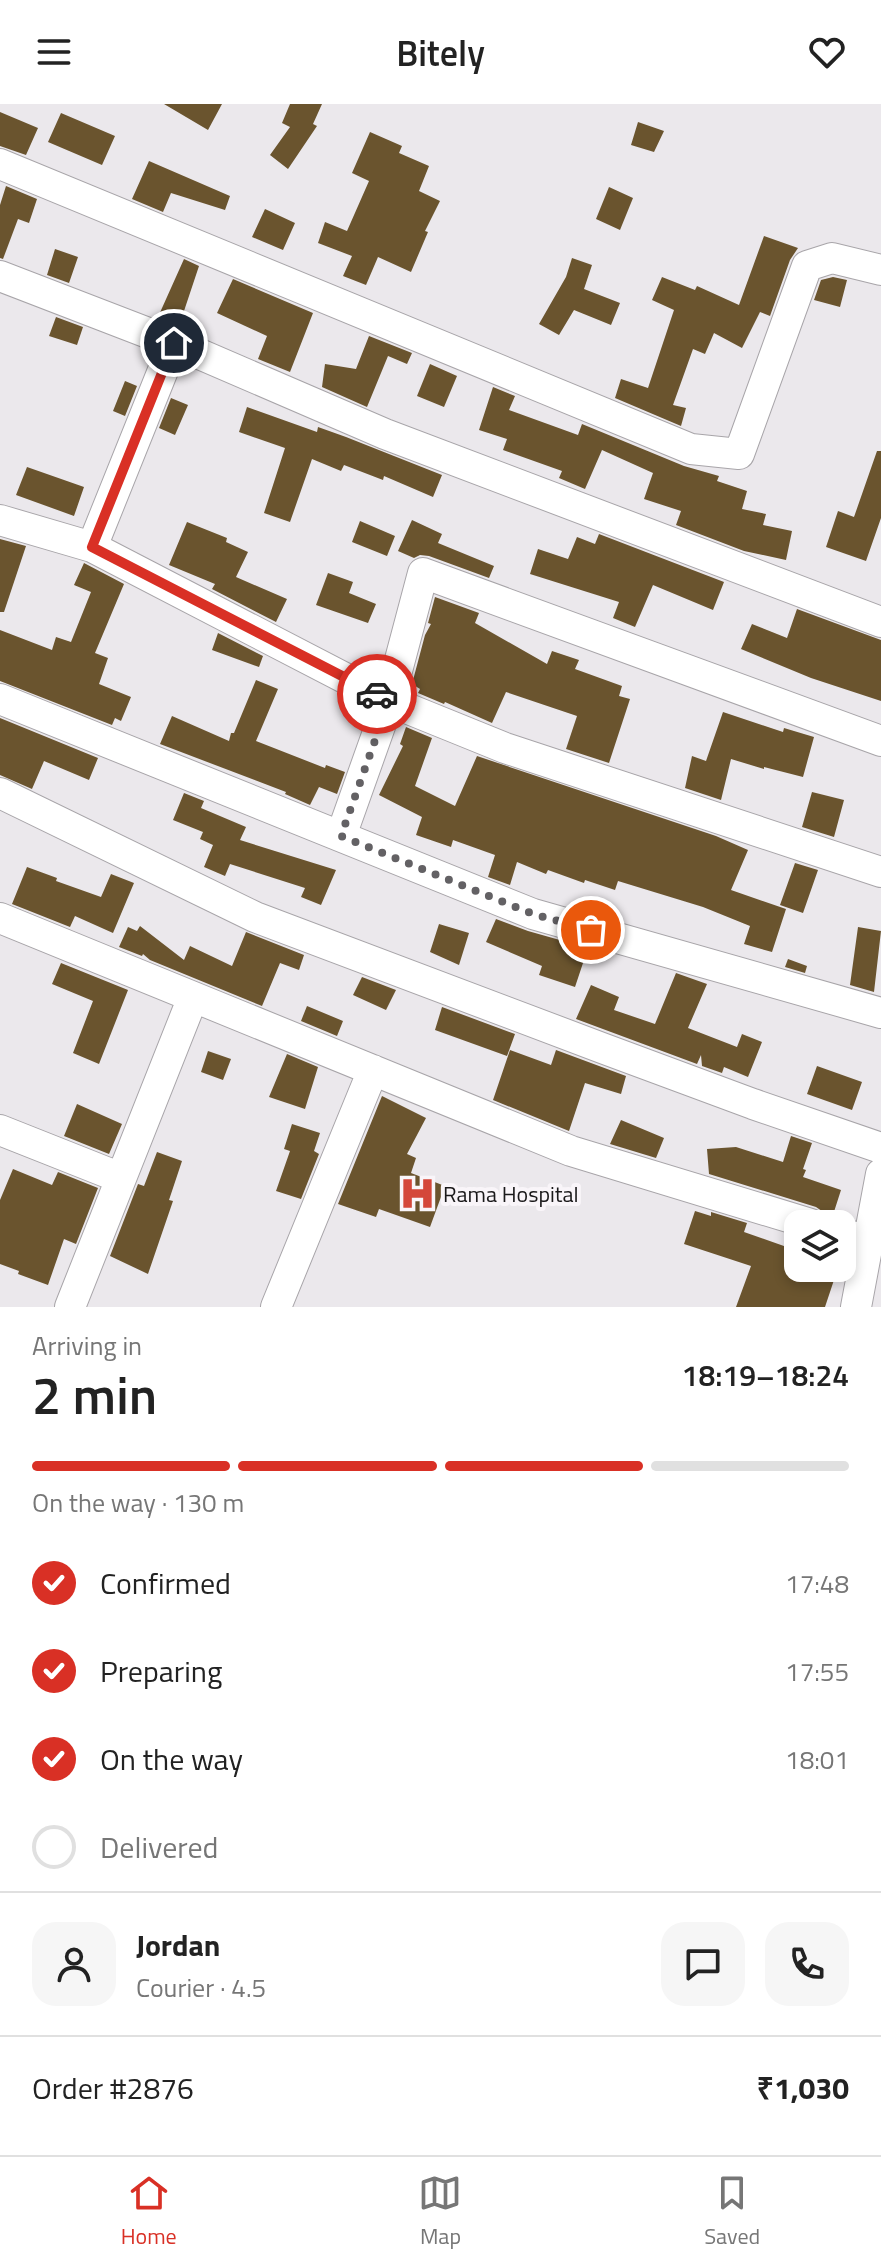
<!DOCTYPE html>
<html lang="en">
<head>
<meta charset="utf-8">
<style>
	body { margin:0; font-family:"Titillium Web",sans-serif; background:#f6f6f6; color:#222; height:100vh; display:flex; flex-direction:column; font-size:30px; white-space:nowrap }
	* { box-sizing:border-box; margin:0 }
	p { font-size:26px; color:#767676 }
	.icon { flex:none; width:44px; height:44px; fill:none; stroke:currentColor; stroke-width:2; stroke-linecap:round; stroke-linejoin:round }
	.map { position:relative; height:1203px; overflow:hidden }
	.drawer { display:flex; flex-direction:column; background:#fff; flex:1 }
	.drawer>* { flex:none }
	.buttons { position:absolute; left:784px; top:1106px; display:grid; gap:16px }
	.buttons a { display:grid; place-items:center; width:72px; height:72px; border-radius:16px; background:#fff; box-shadow:0 4px 12px #0003; font-size:40px }
	.pin { position:absolute; display:grid; place-items:center; width:68px; height:68px; color:#fff; margin:-34px; border:4px solid #fff; border-radius:50%; box-shadow:0 2px 8px #0007 }
	.courier { position:absolute; display:grid; place-items:center; width:80px; height:80px; margin:-40px; border:6px solid #d93025; border-radius:50%; background:#fff; color:#222; box-shadow:0 2px 10px #0007 }
	.summary em { font-style:normal; font-weight:600 }
	.summary div { display:flex; flex-direction:column-reverse }
	.summary { display:flex; align-items:center; justify-content:space-between; height:136px; padding:0 32px }
	h1 { font-size:52px; font-weight:600; line-height:60px }
	.bar { display:grid; grid-template-columns:repeat(4,1fr); gap:12px 8px; align-content:center; height:96px; padding:0 32px }
	.bar i { height:10px; border-radius:6px; background:#e0e0e0 }
	.bar .current { background:#d93025 }
	.bar p { grid-column:span 4 }
	.line { display:flex; align-items:center; gap:20px; padding:0 32px; border-top:2px solid #e0e0e0 }
	.line div { flex:1 }
	.round { display:grid; place-items:center; flex:none; width:84px; height:84px; border-radius:24px; background:#f6f6f6 }
	ol { padding:0 32px; list-style:none }
	li { display:flex; align-items:center; gap:24px; height:88px }
	li p { margin-inline-start:auto }
	li .icon { padding:8px; border-radius:50%; background:#d93025; color:#fff; stroke-width:4 }
	li:last-child { color:#767676 }
	li i { width:44px; height:44px; border:4px solid #e0e0e0; border-radius:50% }
	header { display:flex; justify-content:space-between; align-items:center; height:104px; padding:0 32px; background:#fff; font-size:36px; font-weight:600 }
	.tab-bar { display:flex; justify-content:space-around; align-items:center; height:112px; border-top:2px solid #e0e0e0; background:#fff; font-size:22px; color:#767676 }
	.tab-bar a { display:grid; justify-items:center; gap:4px }
	.tab-bar .current { color:#d93025 }
	.map>svg:first-child { display:block }
	.building { fill:#6a542e }
	.lines { fill:none; stroke-linecap:round; stroke-linejoin:round }
	.minor-casing { stroke:#a8a5a9; stroke-width:32 }
	.minor { stroke:#fff; stroke-width:30 }
	.done { stroke:#636164; stroke-width:8; stroke-dasharray:0 14.4 }
	.route { stroke:#d93025; stroke-width:10 }
	.labels { text-anchor:middle; dominant-baseline:central; stroke-width:8; stroke-linejoin:round; paint-order:stroke }
	.poi-label { font-size:22px; fill:#1a191a; stroke:#f9f5f9; text-anchor:start }
</style>
</head>
<body>
<header><svg class="icon" aria-label="menu" viewBox="0 0 24 24"><path d="M4 6h16M4 12h16M4 18h16"/></svg>Bitely<svg class="icon" aria-label="heart" viewBox="0 0 24 24"><path d="M12 20l-8-8c-3-5 5-10 8-4 3-6 11-1 8 4z"/></svg></header>
<div class="map">
<svg width="881" height="1203" viewBox="0 0 881 1203">
	<rect width="100%" height="100%" fill="#ebe8ec"/>
	<!-- building -->
	<path class="building" d="M164,0H222L208,26Z
		M290,0H322L313,20L317,22L288,65L270,51L290,23L282,19Z
		M0,8L38,24L26,51L0,42Z
		M61,9L115,32L102,61L48,38Z
		M638,18L664,27L654,48L631,41Z
		M370,28L402,42L399,49L429,62L419,87L440,97L425,127L428,128L411,168L378,153L366,181L343,172L352,152L318,139L325,118L347,127L369,77L352,69Z
		M149,57L230,92L225,106L171,89L163,108L132,95Z
		M6,82L37,95L29,119L18,115L3,155L0,154V101Z
		M609,83L633,94L620,126L596,115Z
		M265,105L295,119L283,146L252,133Z
		M764,132L798,144L790,156L770,212L760,208L742,244L714,229L705,250L693,245L673,301L686,304L681,322L615,294L621,275L648,284L674,206L652,196L662,173L695,186L697,182L739,201Z
		M55,145L78,153L69,179L47,171Z
		M572,154L592,161L584,185L620,199L611,221L574,206L559,231L539,220L566,173Z
		M184,155L199,162L179,222L158,213Z
		M833,173L847,176L840,203L814,196L821,176Z
		M233,175L313,209L290,268L258,255L267,232L217,209Z
		M56,213L83,223L77,241L49,232Z
		M369,232L412,249L407,260L388,252L367,303L322,283L325,260L356,265Z
		M430,260L457,272L444,303L417,292Z
		M125,277L137,282L125,312L113,307Z
		M493,283L515,292L509,306L578,331L582,320L684,362L719,372L717,377L747,387L742,405L766,410L763,421L792,427L786,456L744,447L676,421L681,407L644,395L653,369L602,346L585,385L559,374L562,367L503,346L507,335L479,326Z
		M171,294L188,301L175,331L159,324Z
		M247,303L317,328L318,323L346,333L442,371L433,393L384,372L383,376L344,361L341,367L312,355L290,418L264,409L285,344L239,328Z
		M877,347H881V414L866,457L826,443L838,407L854,413Z
		M27,363L84,383L74,412L16,391Z
		M412,416L442,430L438,439L494,462L489,474L429,452L420,451L414,454L398,447Z
		M360,417L395,432L387,452L352,438Z
		M187,418L227,434L226,438L248,448L236,473L287,495L276,518L212,485L215,480L169,461Z
		M599,430L724,478L713,506L653,481L635,523L613,514L619,498L530,470L538,445L568,455L577,433L595,440Z
		M0,435L26,442L4,508H0Z
		M84,459L124,480L95,549L108,554L99,580L131,593L121,617L115,614L112,621L0,577V526L52,546L56,533L71,538L91,488L74,481Z
		M328,469L353,478L349,489L376,500L368,519L316,501Z
		M435,493L479,509L475,519L547,560L552,547L579,556L575,565L622,582L619,592L630,595L609,659L566,645L577,612L506,588L492,619L445,598L444,600L418,589L420,585L412,580L425,531L431,520L428,519Z
		M797,505L881,536V597L811,574L741,545L752,520L787,534Z
		M218,529L263,552L259,563L212,546Z
		M256,576L278,585L256,637L325,664L326,661L345,668L337,690L319,683L310,701L285,690L286,688L160,640L172,612L229,637L231,629H234Z
		M723,608L783,628L784,624L814,633L803,673L764,663V665L731,655L721,696L685,684L692,652L706,657Z
		M0,614L98,654L89,676L44,657L32,685L0,671Z
		M406,623L432,634L415,682L455,702L477,652L716,732L748,746L731,786L786,805L772,848L744,840L750,822L703,803L618,777L615,786L585,776L584,779L548,766L546,770L517,758L510,781L488,773L495,751L453,736L451,743L416,731L422,713L379,691L403,642L400,640Z
		M812,688L844,696L834,733L802,723Z
		M184,689L204,697L201,704L246,723L240,736L336,766L321,801L301,793L305,784L230,760L225,772L204,763L213,741L200,735L203,728L173,716Z
		M795,759L818,766L803,809L780,801Z
		M27,763L57,774L56,777L101,793L111,770L134,779L113,829L75,812L70,823L12,800Z
		M496,815L528,827L588,844L575,883L539,871L542,862L486,838Z
		M439,820L469,829L459,861L430,848Z
		M140,822L184,856L190,842L232,862L246,828L304,851L299,866L280,859L262,902L150,856L143,850L142,852L119,843L128,823L137,827Z
		M858,823L881,827L874,888L850,881Z
		M788,855L807,862L805,869L785,863Z
		M61,859L128,886L99,960L73,949L93,897L52,880Z
		M676,869L707,880L688,924L737,943L742,930L762,938L748,973L724,963L722,969L702,962L701,951L697,960L576,915L591,881L619,893L614,906L655,920Z
		M362,873L396,886L386,906L353,891Z
		M307,902L343,917L337,932L301,917Z
		M442,903L515,930L507,952L435,926Z
		M510,946L551,961L556,946L626,972L621,990L585,979L569,1027L493,996Z
		M208,947L231,955L223,976L201,968Z
		M287,950L318,963L305,1005L269,993Z
		M817,962L862,978L852,1006L807,990Z
		M382,992L426,1014L407,1050L416,1054L411,1069L445,1082L430,1123L379,1105L376,1113L338,1100Z
		M77,1000L122,1020L109,1050L64,1032Z
		M621,1016L664,1034L656,1054L610,1040Z
		M292,1020L320,1029L314,1047L319,1050L301,1095L276,1087L290,1047L284,1045Z
		M791,1032L812,1039L803,1065L806,1066L803,1073L841,1086L832,1114L816,1103L709,1070L707,1045L736,1043L783,1058Z
		M157,1048L182,1057L169,1096L173,1097L148,1170L110,1152L138,1080L144,1082Z
		M13,1065L52,1081L58,1068L98,1084L76,1140L64,1135L48,1181L18,1170L19,1167L0,1160V1096Z
		M695,1107L711,1112V1108L747,1119L744,1128L798,1147V1164H838L825,1203H736L751,1162L684,1140Z"/>
	<g class="lines">
		<defs>
			<path id="minor" d="M0,60L691,345L739,350L807,162L832,154L881,166
				M0,172L174,239L385,330L881,518
				M0,416L92,443L174,239
				M92,443L389,597L505,644L881,768
				M0,595L533,810L881,909
				M0,689L255,813L602,944L753,1000L881,1044
				M341,732L389,597L423,469L881,637
				M0,814L571,1047L811,1120
				M0,1026L121,1074
				M842,1129L869,1138
				M70,1203L193,893
				M276,1203L373,966
				M856,1203L881,1070"/>
		</defs>
		<!-- minor casing -->
		<use href="#minor" class="minor-casing"/>
		<!-- minor -->
		<use href="#minor" class="minor"/>
	</g>
	<g class="lines">
		<!-- done -->
		<path class="done" d="M377,590L389,597L341,732L533,810L591,826"/>
		<!-- route -->
		<path class="route" d="M174,239L92,443L377,590"/>
	</g>
	<!-- icons -->
	<defs>
		<symbol id="hospital-bare" viewBox="-9 -9 18 18"><path d="M-5-5h3v3.5h4V-5h3V5h-3V1.5h-4V5h-3Z" fill="#d4473a" stroke="#f9f5f9" stroke-width="2.5" paint-order="stroke"/></symbol>
	</defs>
	<g fill-rule="evenodd">
		<use href="#hospital-bare" x="392" y="1064" width="51" height="51"/>
	</g>
	<g class="labels">
		<!-- poi labels -->
		<g class="poi-label">
			<text x="443" y="1090">Rama Hospital</text>
		</g>
	</g>
</svg>
<div class="buttons">
<a><svg class="icon" aria-label="layers" viewBox="0 0 24 24"><path d="M12 4l9 5-9 5-9-5zM3 14l9 5 9-5"/></svg></a>
</div>
<div class="pin" style="left:591px;top:826px;background:#ea580c"><svg class="icon" aria-label="bag" viewBox="0 0 24 24"><path d="M5 8h14l-1 12H6zM9 8a3 3 0 0 1 6 0"/></svg></div>
<div class="pin" style="left:174px;top:239px;background:#1f2937"><svg class="icon" aria-label="home" viewBox="0 0 24 24"><path d="M3 11l9-7 9 7M6 9v11h12V9"/></svg></div>
<div class="courier" style="left:377px;top:590px"><svg class="icon" aria-label="car" viewBox="0 0 24 24"><path d="M5 17H2v-5l4-1 3-4h7l3 4 3 1v5h-3M9 17h6M6 11h13"/><circle cx="7" cy="17" r="2"/><circle cx="17" cy="17" r="2"/></svg></div>
</div>
<section class="drawer">
<div class="summary"><div><h1>2 min</h1><p>Arriving in</p></div><em>18:19–18:24</em></div>
<div class="bar"><i class="current"></i><i class="current"></i><i class="current"></i><i></i><p>On the way · 130 m</p></div>
<ol>
<li><svg class="icon" aria-label="check" viewBox="0 0 24 24"><path d="M5 12l5 5 9-10"/></svg>Confirmed<p>17:48</p></li>
<li><svg class="icon" aria-label="check" viewBox="0 0 24 24"><path d="M5 12l5 5 9-10"/></svg>Preparing<p>17:55</p></li>
<li><svg class="icon" aria-label="check" viewBox="0 0 24 24"><path d="M5 12l5 5 9-10"/></svg>On the way<p>18:01</p></li>
<li><i></i>Delivered</li>
</ol>
<div class="line" style="height:144px"><a class="round"><svg class="icon" aria-label="person" viewBox="0 0 24 24"><circle cx="12" cy="8" r="4"/><path d="M4 21q1-7 8-7t8 7"/></svg></a><div><b>Jordan</b><p>Courier · 4.5</p></div><a class="round"><svg class="icon" aria-label="chat" viewBox="0 0 24 24"><path d="M4 5h16v11H9l-5 4z"/></svg></a><a class="round"><svg class="icon" aria-label="phone" viewBox="0 0 24 24"><path d="M5 4h4l2 5-3 2q2 4 5 5l2-3 5 2v4C11 20 4 13 5 4z"/></svg></a></div>
<div class="line" style="height:104px"><div>Order #2876</div><b>₹1,030</b></div>
</section>
<nav class="tab-bar">
<a class="current"><svg class="icon" aria-label="home" viewBox="0 0 24 24"><path d="M3 11l9-7 9 7M6 9v11h12V9"/></svg>Home</a>
<a><svg class="icon" aria-label="map" viewBox="0 0 24 24"><path d="M3 6l6-2 6 2 6-2v14l-6 2-6-2-6 2zM9 4v14M15 6v14"/></svg>Map</a>
<a><svg class="icon" aria-label="saved" viewBox="0 0 24 24"><path d="M7 4h10v16l-5-4-5 4z"/></svg>Saved</a>
</nav>
</body>
</html>
